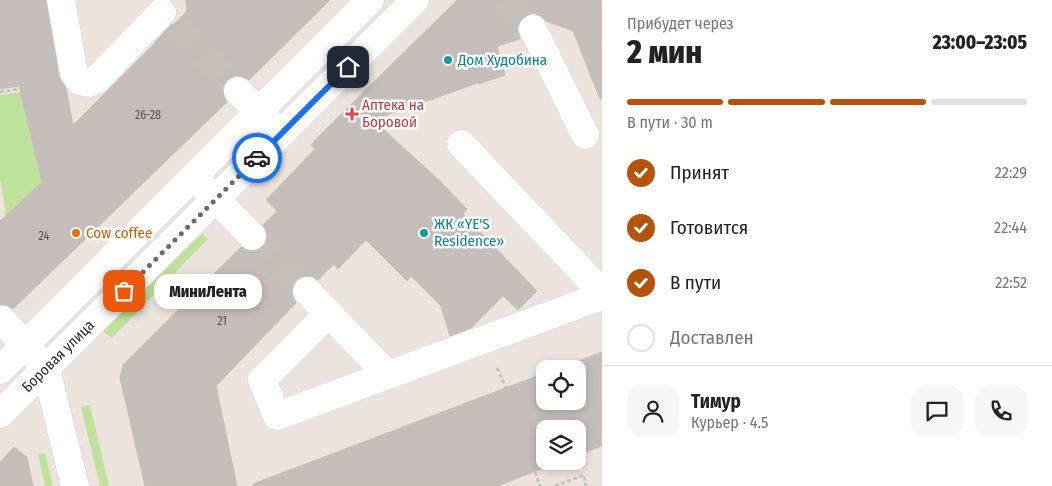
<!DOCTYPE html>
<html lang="ru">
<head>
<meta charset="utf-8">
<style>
	body { margin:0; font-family:"Fira Sans Condensed",sans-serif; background:#f6f6f6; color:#222; height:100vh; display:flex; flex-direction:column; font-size:19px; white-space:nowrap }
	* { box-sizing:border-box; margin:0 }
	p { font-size:16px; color:#767676 }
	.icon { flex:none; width:28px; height:28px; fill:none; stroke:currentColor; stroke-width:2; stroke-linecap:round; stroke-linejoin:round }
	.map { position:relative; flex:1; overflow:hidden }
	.drawer { display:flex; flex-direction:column; background:#fff; width:450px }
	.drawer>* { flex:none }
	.controls { position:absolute; left:536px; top:360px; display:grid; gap:10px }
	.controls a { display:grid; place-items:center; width:50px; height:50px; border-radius:10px; background:#fff; box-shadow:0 2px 8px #0003; font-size:25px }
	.pin { position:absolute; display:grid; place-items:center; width:42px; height:42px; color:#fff; margin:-21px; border-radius:10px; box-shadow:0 2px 8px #0006 }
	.courier { position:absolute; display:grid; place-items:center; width:50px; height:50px; margin:-25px; border:4px solid #1a73e8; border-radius:50%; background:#fff; color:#222; box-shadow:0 1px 6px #0007 }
	.bubble { position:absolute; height:35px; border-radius:15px; background:#fff; box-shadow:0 2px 8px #0003; font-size:16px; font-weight:800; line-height:35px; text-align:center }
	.overview em { font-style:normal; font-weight:800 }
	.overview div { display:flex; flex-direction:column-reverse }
	.overview { display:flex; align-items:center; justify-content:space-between; height:85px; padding:0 25px }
	h1 { font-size:32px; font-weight:800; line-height:38px }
	.bar { display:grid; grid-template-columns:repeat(4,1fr); gap:8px 5px; align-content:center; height:60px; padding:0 25px }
	.bar i { height:6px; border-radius:4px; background:#e0e0e0 }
	.bar .on { background:#b45309 }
	.bar p { grid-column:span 4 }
	.line { display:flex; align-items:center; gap:12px; padding:0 25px; border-top:1px solid #e0e0e0 }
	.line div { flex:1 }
	.round { display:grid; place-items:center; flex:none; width:52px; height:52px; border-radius:15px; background:#f6f6f6 }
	ol { padding:0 25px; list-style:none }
	li { display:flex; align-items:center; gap:15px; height:55px }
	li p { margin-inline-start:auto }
	li .icon { padding:5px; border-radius:50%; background:#b45309; color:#fff; stroke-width:4 }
	li:last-child { color:#767676 }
	li i { width:28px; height:28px; border:2px solid #e0e0e0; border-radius:50% }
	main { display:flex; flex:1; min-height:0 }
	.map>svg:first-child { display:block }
	.green { fill:#bee19b }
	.building { fill:#c4bdb9; stroke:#c7beb6 }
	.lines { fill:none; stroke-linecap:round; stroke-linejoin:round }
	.minor-tunnel { stroke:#c5beb9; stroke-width:28; stroke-dasharray:28 14; stroke-linecap:butt }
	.minor-casing { stroke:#cbd1dc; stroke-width:29 }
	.path { stroke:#c3c3c3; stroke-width:3; stroke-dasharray:4 2.5; stroke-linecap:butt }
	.minor { stroke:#fff; stroke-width:28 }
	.done { stroke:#6e6b69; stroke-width:5; stroke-dasharray:0 9 }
	.route { stroke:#1a73e8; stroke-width:6 }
	.culture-dot { fill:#0f9aa8; stroke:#fff; stroke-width:2 }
	.health-dot { fill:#e0444e; stroke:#fff; stroke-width:2 }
	.food-dot { fill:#e8710a; stroke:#fff; stroke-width:2 }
	.labels { text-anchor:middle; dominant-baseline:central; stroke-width:5; stroke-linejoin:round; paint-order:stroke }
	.number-label { font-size:12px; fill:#504f4e }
	.culture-label { font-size:15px; fill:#0d838f; stroke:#fff; text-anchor:start }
	.health-label { font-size:15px; fill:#be3a42; stroke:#fff; text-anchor:start }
	.food-label { font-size:15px; fill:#c56008; stroke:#fff; text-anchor:start }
	.street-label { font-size:15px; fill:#2a2a2a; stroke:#fff }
</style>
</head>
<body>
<main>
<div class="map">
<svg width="602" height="486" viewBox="0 0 602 486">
	<rect width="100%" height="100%" fill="#ece3dd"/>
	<!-- green -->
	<path class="green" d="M21,92L37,164L47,177L6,215L0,179V95Z
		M202,233L208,239L112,338L103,331Z
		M90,405L109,486H100L81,407Z
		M45,453L53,486H45L38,454Z"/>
	<!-- building -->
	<path class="building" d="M0,0H46L59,76L66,88L73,125L155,43V42L171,25L174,24L187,11L186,0H330L249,80L242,76H234L227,80L223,87V95L227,102L13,309L7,305H0V221L42,182L19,86L0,89Z
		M457,0H602V99H600L573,31L546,21L541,16L534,13L526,15L520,21L517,28L520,39L497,46L505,75L479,84L478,83L373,120L440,181L467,209L463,214L537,291L518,310L503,296L471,328L450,336L441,306L411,276L407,281L366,240L338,269L334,264L318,280L312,276H304L296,280L292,286V294L296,303L216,386L237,486H145L120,378L123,365L241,247L247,251H255L263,247L267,240V233L263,225L277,211L266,200L315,149L311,145L315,141L313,142Z
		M602,352V446L578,455V429H545V461H562L497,486H253V484L545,373V401H578V369H557Z
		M14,447L27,457L33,486H0V462Z"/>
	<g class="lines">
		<!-- minor-tunnel -->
		<path class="minor-tunnel" d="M504,0L533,29
			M174,24L238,91
			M252,236L307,291"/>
		<defs>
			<g id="minor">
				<path d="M61,0L74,73L80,81L89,83L97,79L162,12"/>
				<path d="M533,29L585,135"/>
				<path d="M238,91L271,124"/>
				<path d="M461,144L602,292"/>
				<path d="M202,185L252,236"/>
				<path d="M307,291L388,375"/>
				<path d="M329,313L262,380L277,416L602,296"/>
				<path d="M2,320L46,368L75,486"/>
				<path d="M0,370L370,0"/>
				<path id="s1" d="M0,414L415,0"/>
			</g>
		</defs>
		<!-- minor casing -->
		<use href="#minor" class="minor-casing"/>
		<!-- path -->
		<path class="path" d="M0,92L18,89
			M497,368L506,388
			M535,472L540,486
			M555,486L584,475L586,486"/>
		<!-- minor -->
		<use href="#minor" class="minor"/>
	</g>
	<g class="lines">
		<!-- done -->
		<path class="done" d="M124,291L257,158"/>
		<!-- route -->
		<path class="route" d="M257,158L348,67"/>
	</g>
	<!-- markers -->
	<g class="culture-dot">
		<circle cx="448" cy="60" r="5"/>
		<circle cx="424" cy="233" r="5"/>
	</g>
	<path class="health-dot" d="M349.5 106.5h5v5h5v5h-5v5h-5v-5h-5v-5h5z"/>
	<circle class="food-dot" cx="76" cy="233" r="5"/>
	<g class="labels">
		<!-- number labels -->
		<g class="number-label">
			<text x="148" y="115">26-28</text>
			<text x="44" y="236">24</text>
			<text x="222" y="321">21</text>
		</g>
		<!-- culture labels -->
		<g class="culture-label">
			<text x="458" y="60">Дом Худобина</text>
			<text x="434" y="224">ЖК «YE'S<tspan x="434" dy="17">Residence»</tspan></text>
		</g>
		<!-- health labels -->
		<g class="health-label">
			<text x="362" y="105">Аптека на<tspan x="362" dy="17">Боровой</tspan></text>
		</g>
		<!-- food labels -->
		<g class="food-label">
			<text x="86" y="233">Cow coffee</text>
		</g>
		<!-- street labels -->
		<g class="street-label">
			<text stroke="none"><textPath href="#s1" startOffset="82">Боровая улица</textPath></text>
		</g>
	</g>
</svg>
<div class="controls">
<a><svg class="icon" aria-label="locate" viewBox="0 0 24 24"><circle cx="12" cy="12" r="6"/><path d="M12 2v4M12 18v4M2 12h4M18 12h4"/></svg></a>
<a><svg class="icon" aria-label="layers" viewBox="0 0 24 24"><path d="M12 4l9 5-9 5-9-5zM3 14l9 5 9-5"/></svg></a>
</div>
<div class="pin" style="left:124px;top:291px;background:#ea580c"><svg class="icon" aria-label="bag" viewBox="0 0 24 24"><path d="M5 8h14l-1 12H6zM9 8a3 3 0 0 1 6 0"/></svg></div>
<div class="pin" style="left:348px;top:67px;background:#1f2937"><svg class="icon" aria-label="home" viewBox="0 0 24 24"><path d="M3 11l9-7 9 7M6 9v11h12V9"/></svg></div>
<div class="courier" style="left:257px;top:158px"><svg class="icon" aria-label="car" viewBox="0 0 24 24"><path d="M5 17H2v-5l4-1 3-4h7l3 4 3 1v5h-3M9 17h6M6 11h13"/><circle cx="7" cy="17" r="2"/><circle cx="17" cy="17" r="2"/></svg></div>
<div class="bubble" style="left:154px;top:274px;width:108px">МиниЛента</div>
</div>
<section class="drawer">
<div class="overview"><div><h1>2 мин</h1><p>Прибудет через</p></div><em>23:00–23:05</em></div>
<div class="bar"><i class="on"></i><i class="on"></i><i class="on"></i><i></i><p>В пути · 30 m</p></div>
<ol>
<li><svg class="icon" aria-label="check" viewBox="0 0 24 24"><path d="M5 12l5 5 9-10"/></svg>Принят<p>22:29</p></li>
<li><svg class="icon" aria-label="check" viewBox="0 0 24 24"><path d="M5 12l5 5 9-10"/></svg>Готовится<p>22:44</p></li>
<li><svg class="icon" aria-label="check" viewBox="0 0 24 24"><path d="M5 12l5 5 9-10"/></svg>В пути<p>22:52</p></li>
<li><i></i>Доставлен</li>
</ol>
<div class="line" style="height:90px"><a class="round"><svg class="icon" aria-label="person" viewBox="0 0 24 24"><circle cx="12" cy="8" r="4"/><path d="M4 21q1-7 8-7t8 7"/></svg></a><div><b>Тимур</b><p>Курьер · 4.5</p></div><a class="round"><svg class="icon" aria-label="chat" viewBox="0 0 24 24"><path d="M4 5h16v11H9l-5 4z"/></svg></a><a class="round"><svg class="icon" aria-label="phone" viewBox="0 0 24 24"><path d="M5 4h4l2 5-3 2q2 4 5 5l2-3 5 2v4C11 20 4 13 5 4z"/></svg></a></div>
</section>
</main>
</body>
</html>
